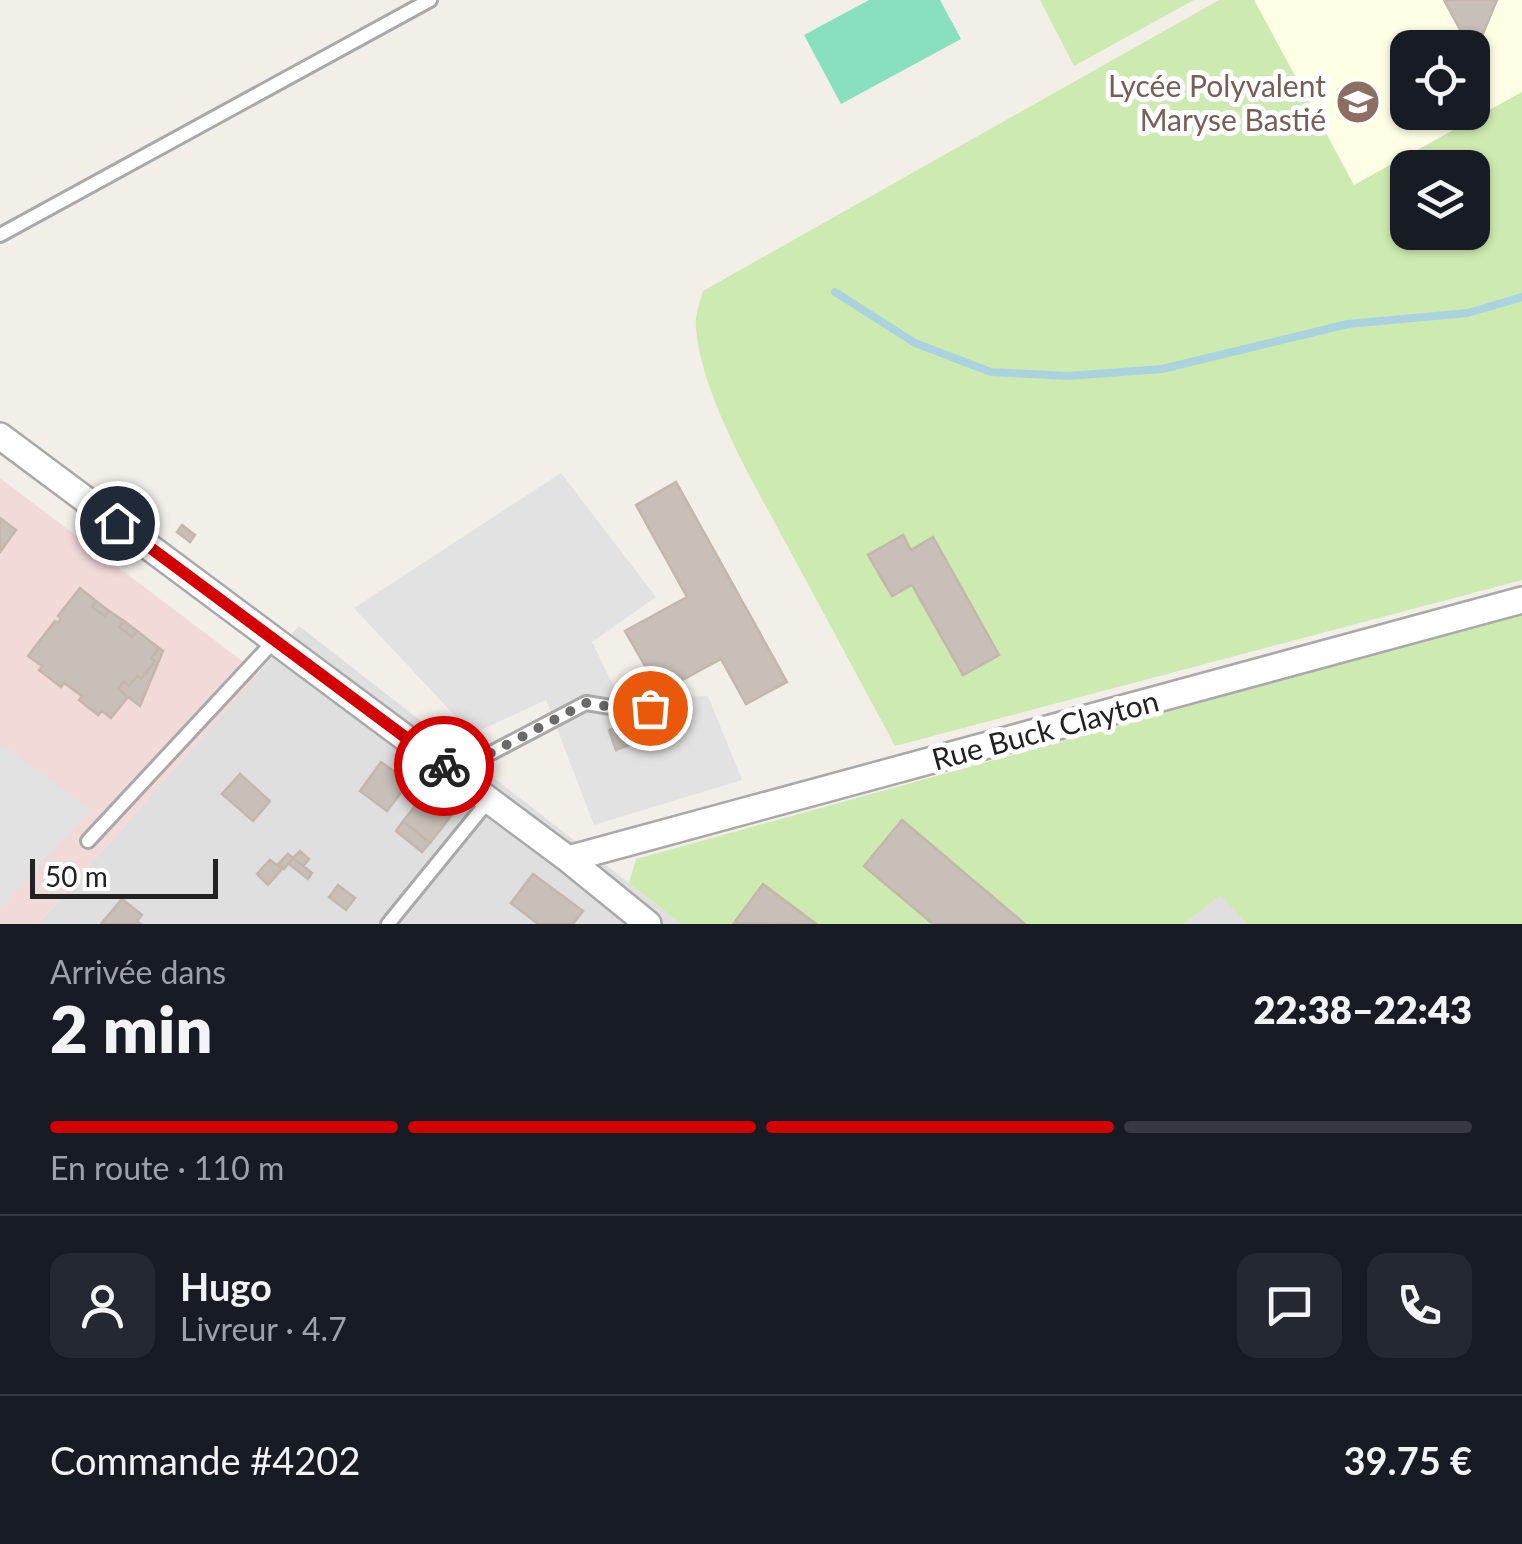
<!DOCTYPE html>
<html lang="fr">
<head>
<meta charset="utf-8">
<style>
	body { margin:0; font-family:Lato,sans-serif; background:#242831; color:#f1f3f6; height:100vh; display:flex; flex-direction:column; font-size:38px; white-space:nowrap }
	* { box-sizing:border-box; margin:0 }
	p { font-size:32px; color:#9ea1a6 }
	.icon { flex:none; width:55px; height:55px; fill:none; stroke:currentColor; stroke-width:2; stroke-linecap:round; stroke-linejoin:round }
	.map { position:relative; height:924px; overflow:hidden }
	.side { display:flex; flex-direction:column; background:#171b24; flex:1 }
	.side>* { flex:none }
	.buttons { position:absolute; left:1390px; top:30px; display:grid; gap:20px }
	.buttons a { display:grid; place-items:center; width:100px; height:100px; border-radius:20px; background:#171b24; box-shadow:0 2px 8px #0004; font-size:50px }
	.scale { position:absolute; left:30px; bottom:25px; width:188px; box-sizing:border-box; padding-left:10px; border:5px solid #222; border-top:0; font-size:28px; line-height:35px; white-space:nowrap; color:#222; -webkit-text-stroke:8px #fff; paint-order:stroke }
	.pin { position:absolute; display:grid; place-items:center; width:85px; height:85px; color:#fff; margin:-42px; border:5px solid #fff; border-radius:50%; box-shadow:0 2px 10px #0007 }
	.courier { position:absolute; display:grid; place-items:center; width:100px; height:100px; margin:-50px; border:8px solid #d40000; border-radius:50%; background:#fff; color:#222; box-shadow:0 2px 12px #0007 }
	.summary em { font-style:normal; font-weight:800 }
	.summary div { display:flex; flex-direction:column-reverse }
	.summary { display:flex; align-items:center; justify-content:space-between; height:170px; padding:0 50px }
	h1 { font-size:65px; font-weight:800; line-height:75px }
	.bar { display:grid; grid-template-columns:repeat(4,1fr); gap:15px 10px; align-content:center; height:120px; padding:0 50px }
	.bar i { height:12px; border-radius:8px; background:#363941 }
	.bar .active { background:#d40000 }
	.bar p { grid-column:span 4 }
	.line { display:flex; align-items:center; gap:25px; padding:0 50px; border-top:2px solid #363941 }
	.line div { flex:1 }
	.round { display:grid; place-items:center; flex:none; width:105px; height:105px; border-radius:20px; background:#242831 }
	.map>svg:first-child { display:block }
	.residential { fill:#e0dfdf }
	.commercial { fill:#f2dad9 }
	.education { fill:#ffffe5; fill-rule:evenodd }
	.grass { fill:#cdebb0; fill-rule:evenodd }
	.pitch { fill:#88e0be }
	.parking { fill:#e2e2e2 }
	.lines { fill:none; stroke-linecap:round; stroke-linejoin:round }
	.stream { stroke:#aad3df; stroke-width:8 }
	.building { fill:#c7bfb8; stroke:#c4b6ab; stroke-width:2.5 }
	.service-casing { stroke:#a9a9a9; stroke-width:18 }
	.minor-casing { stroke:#a9a9a9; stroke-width:30 }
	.service { stroke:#fff; stroke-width:12 }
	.minor { stroke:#fff; stroke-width:25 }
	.done { stroke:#6b6a68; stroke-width:10; stroke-dasharray:0 18 }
	.route { stroke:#d40000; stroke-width:12 }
	.labels { text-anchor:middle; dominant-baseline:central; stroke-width:10; stroke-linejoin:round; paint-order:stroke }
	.education-label { font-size:30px; fill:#785e54; stroke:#fff; text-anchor:end }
	.street-label { font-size:30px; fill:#222; stroke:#fff }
</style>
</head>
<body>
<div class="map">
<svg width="1522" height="924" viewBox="0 0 1522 924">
	<rect width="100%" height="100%" fill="#f2efe9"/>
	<!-- residential -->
	<path class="residential" d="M299,626L629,883L681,924H38Z
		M1220,894L1247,924H1184Z"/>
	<!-- commercial -->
	<path class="commercial" d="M0,478L258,673L38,924H0Z"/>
	<!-- education -->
	<path class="education" d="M1254,0H1522V92L1354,185ZM1408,48H1472V112H1408Z"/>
	<!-- grass -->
	<path class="grass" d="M1040,0H1194L1074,66Z
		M1219,0H1254L1354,185L1522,92V580L895,746C858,677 821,608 783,538C752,480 701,394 696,328C695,315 699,304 703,291ZM1408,168H1472V232H1408Z
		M1522,614V924H1247L1220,895L1184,924H681L629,883L636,859Z"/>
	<!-- pitch -->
	<path class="pitch" d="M869,0H940L961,39L841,104L804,35Z"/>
	<!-- parking -->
	<path class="parking" d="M561,473L656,597L592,642L620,699L708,696L742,780L594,825L546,700L472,734L354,608Z
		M0,743L91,810L0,909Z"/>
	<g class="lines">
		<!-- stream -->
		<path class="stream" d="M835,292L915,343L991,372L1068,376L1162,369L1348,324L1468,313L1522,297"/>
	</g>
	<!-- building -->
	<path class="building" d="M1444,0H1497L1474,55L1472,48H1470Z
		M676,482L787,682L746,704L721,659L660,692L625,631L687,597L636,505Z
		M0,518L16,530L0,552Z
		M182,525L195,535L190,542L177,532Z
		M903,535L911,550L933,537L999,655L963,675L912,585L892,596L868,555Z
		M80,588L96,601L92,607L105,616L109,611L124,621L119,627L132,637L137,631L159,648L151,658L155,661L141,679L137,676L129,686L124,681L118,689L128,697L111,718L102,711L98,715L79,700L82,696L64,683L61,687L39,670L42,666L28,656L55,621L58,623L61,618L58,616Z
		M96,601L109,611L105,616L92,607Z
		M124,621L137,631L132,637L119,627Z
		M159,648L163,651L140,706L118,689L124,681L129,686L137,676L141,679L155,661L151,658Z
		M632,722L639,741L616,750L609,730Z
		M381,762L409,782L387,811L360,791Z
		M240,774L270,801L253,821L222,794Z
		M424,795L432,801L435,798L454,812L430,843L403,821Z
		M902,820L1025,924H933L864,866Z
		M403,821L430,843L422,852L396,831Z
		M300,851L309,859L303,866L293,858Z
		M288,854L293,858L284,869L278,864Z
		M293,858L312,873L308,879L289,864Z
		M270,860L282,869L268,885L257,874Z
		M533,874L583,911L573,924H538L511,903Z
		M763,884L816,924L734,923Z
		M338,885L355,898L346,910L329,897Z
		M122,899L142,915L137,921L141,924H101Z"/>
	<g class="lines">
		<defs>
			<path id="service" d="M0,235L430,0
				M453,773L586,703L623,709L678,706
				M88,841L275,640
				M388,924L489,800"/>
			<path id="minor" d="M0,436L568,859L648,924
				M568,859L1522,600"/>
		</defs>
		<!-- service casing -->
		<use href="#service" class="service-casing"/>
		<!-- minor casing -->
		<use href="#minor" class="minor-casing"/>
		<!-- service -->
		<use href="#service" class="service"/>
		<!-- minor -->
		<use href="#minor" class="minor"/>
	</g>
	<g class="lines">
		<!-- done -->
		<path class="done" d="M444,766L453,773L586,703L624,709L650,708"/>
		<!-- route -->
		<path class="route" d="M117,523L444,766"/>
	</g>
	<!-- icons -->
	<defs>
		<symbol id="school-disc" viewBox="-11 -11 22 22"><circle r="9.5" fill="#8d6e63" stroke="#fff"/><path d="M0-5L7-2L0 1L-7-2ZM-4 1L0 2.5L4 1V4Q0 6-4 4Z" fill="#fff"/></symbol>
	</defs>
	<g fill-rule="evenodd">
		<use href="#school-disc" x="1333" y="77" width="50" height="50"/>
	</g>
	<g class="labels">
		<!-- education labels -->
		<g class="education-label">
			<text x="1326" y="85">Lycée Polyvalent<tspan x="1326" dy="34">Maryse Bastié</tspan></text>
		</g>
		<!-- street labels -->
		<g class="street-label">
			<text transform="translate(1045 729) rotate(-15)">Rue Buck Clayton</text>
		</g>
	</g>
</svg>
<div class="buttons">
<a><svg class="icon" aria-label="locate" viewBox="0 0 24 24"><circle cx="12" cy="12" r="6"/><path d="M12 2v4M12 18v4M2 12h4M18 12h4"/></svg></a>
<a><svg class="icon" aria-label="layers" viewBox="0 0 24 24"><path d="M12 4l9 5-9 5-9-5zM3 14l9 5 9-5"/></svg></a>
</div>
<div class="scale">50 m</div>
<div class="pin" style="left:650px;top:708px;background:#ea580c"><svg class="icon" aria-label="bag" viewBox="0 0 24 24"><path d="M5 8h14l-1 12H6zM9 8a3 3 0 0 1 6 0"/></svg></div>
<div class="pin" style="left:117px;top:523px;background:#1f2937"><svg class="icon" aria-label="home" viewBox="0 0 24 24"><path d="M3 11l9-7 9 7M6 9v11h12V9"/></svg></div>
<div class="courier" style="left:444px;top:766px"><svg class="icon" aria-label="bike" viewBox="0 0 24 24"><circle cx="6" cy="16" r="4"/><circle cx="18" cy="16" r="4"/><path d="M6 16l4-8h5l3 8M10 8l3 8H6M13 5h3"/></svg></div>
</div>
<section class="side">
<div class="summary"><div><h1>2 min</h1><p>Arrivée dans</p></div><em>22:38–22:43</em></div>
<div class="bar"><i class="active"></i><i class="active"></i><i class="active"></i><i></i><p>En route · 110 m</p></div>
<div class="line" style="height:180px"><a class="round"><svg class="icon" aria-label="person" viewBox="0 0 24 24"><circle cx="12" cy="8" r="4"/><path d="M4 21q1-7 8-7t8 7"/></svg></a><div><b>Hugo</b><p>Livreur · 4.7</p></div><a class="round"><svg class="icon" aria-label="chat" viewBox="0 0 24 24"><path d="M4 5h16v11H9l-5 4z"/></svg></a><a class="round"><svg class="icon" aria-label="phone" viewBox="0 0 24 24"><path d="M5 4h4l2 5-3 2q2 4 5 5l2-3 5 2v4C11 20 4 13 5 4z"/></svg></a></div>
<div class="line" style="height:130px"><div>Commande #4202</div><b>39.75 €</b></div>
</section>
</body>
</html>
